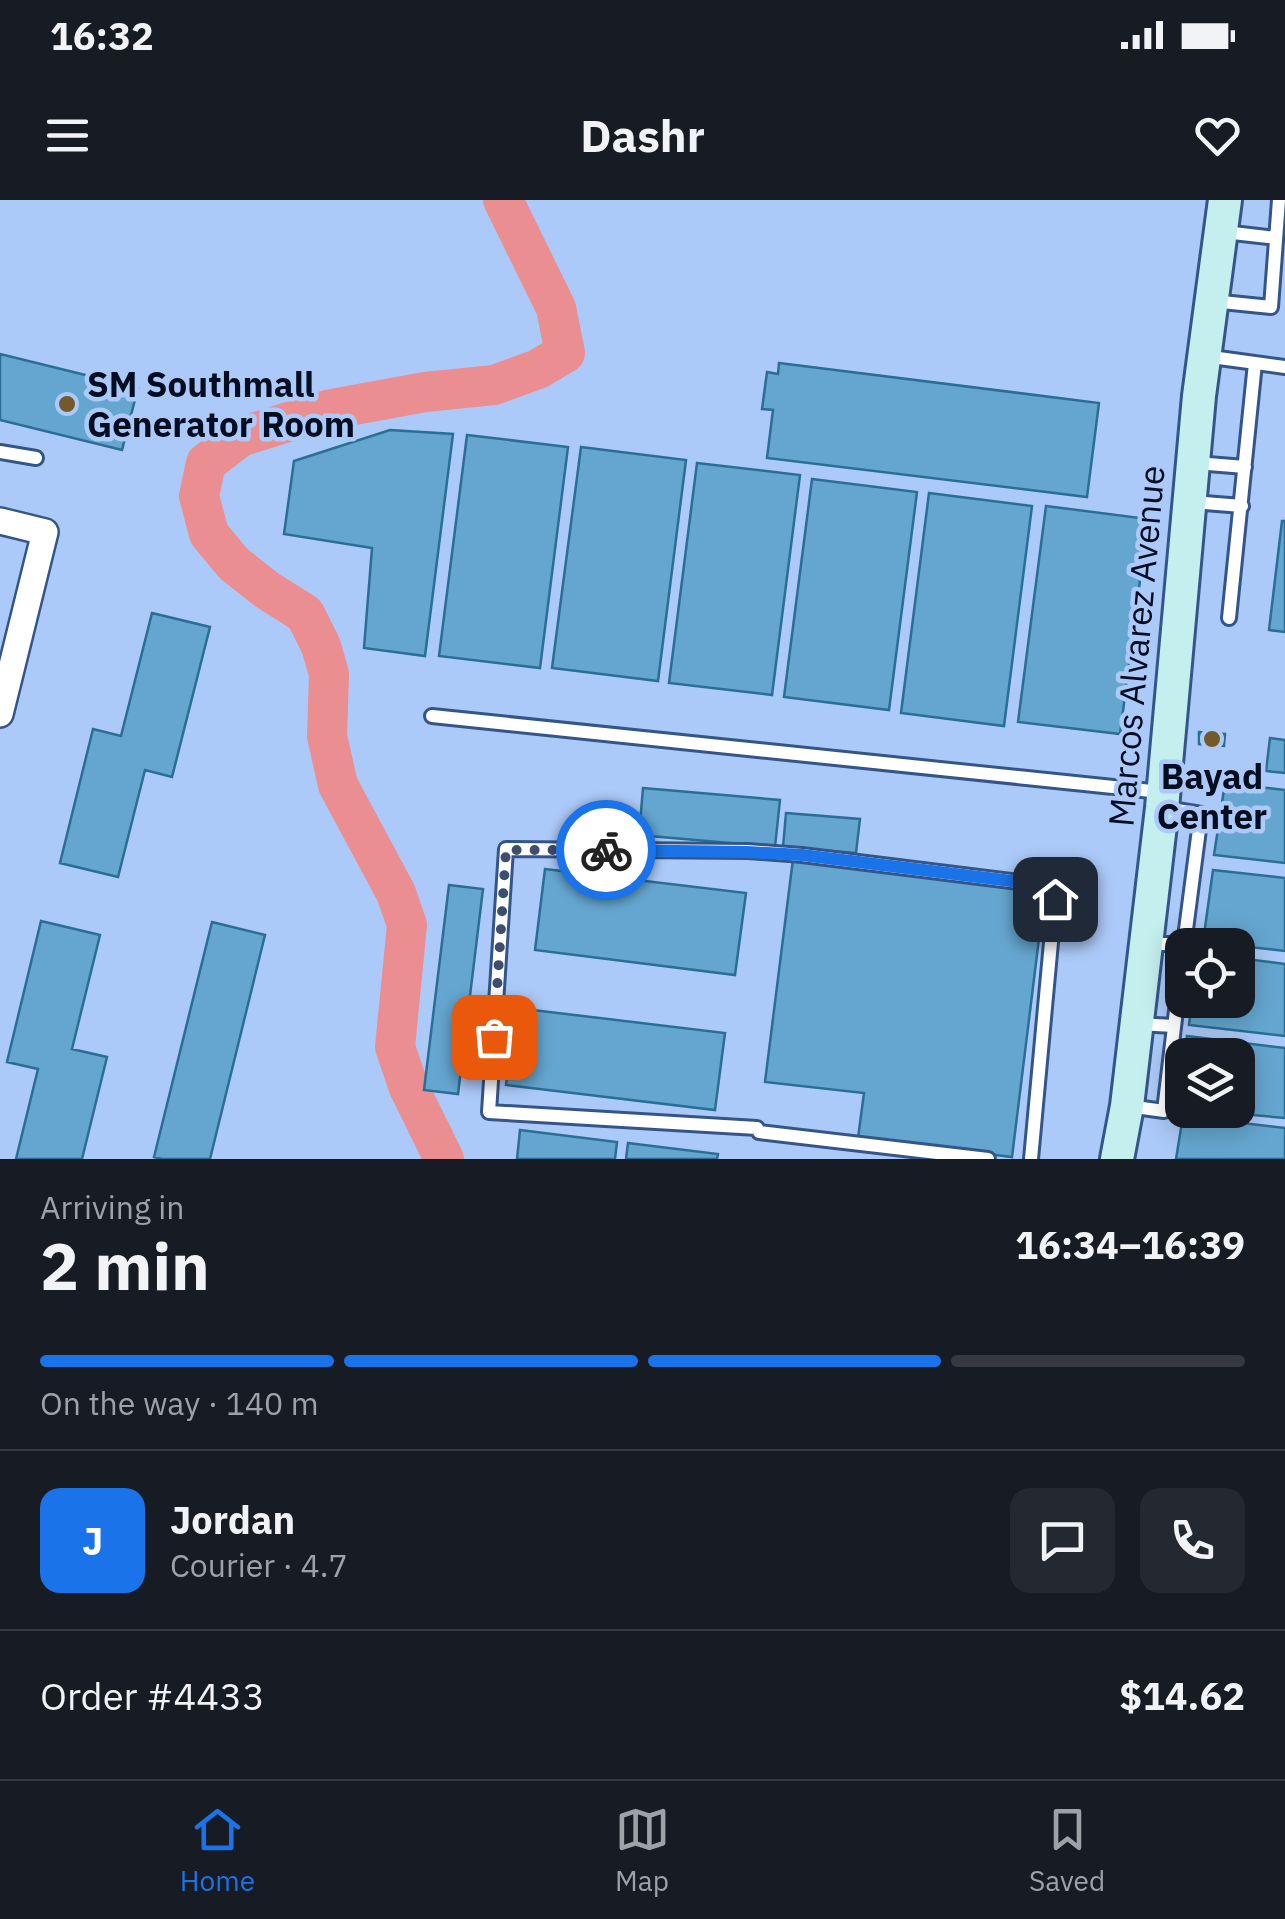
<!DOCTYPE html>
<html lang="en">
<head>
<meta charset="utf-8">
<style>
	body { margin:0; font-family:"IBM Plex Sans",sans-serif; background:#242831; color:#f1f3f6; height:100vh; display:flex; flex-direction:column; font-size:38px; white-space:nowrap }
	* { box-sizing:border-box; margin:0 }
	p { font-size:32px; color:#9ea1a6 }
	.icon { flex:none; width:55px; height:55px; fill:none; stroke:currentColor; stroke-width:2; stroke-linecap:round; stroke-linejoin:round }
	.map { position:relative; height:959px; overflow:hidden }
	.drawer { display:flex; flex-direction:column; background:#171b24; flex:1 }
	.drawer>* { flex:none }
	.fabs { position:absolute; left:1165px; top:728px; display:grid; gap:20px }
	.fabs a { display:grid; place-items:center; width:90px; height:90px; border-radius:20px; background:#171b24; box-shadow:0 5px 25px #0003; font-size:50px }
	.pin { position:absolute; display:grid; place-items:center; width:85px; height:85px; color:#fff; margin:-42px; border-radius:20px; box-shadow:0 5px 15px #0006 }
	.courier { position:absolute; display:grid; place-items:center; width:100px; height:100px; margin:-50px; border:8px solid #1a73e8; border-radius:50%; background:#fff; color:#222; box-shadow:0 2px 12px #0007 }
	.head em { font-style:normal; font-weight:800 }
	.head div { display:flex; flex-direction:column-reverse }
	.head { display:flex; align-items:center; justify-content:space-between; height:170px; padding:0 40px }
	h1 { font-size:65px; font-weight:800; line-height:75px }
	.bar { display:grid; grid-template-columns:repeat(4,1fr); gap:15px 10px; align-content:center; height:120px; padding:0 40px }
	.bar i { height:12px; border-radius:8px; background:#363941 }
	.bar .selected { background:#1a73e8 }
	.bar p { grid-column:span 4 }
	.line { display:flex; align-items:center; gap:25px; padding:0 40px; border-top:2px solid #363941 }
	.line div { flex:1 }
	.round { display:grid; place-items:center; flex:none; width:105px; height:105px; border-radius:20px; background:#242831 }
	.status { display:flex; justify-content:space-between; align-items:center; height:70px; padding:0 50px; background:#171b24; direction:ltr }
	.status svg { height:28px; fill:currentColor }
	header { display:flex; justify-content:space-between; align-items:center; height:130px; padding:0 40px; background:#171b24; font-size:45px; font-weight:800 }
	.dock { display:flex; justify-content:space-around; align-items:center; height:140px; border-top:2px solid #363941; background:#171b24; font-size:28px; color:#9ea1a6 }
	.dock a { display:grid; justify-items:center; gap:5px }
	.dock .selected { color:#1a73e8 }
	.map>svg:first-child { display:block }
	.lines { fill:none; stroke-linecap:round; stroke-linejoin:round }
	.river { stroke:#eb8e91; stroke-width:40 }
	.building { fill:#65a6d0; stroke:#2b6e95; stroke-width:2.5 }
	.lane-casing { stroke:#345587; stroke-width:18 }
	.street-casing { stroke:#345587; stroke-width:30 }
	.secondary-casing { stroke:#345587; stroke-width:38 }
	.lane { stroke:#fff; stroke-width:12 }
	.street { stroke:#fff; stroke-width:25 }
	.secondary { stroke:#c5eeef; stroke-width:32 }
	.done { stroke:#3e4f6d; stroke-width:10; stroke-dasharray:0 18 }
	.route { stroke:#1a73e8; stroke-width:12 }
	.poi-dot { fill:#74592b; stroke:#accaf9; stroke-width:4 }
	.labels { text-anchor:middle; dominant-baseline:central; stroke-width:9; stroke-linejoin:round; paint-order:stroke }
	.poi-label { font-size:35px; font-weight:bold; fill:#030d21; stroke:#accaf9; text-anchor:start }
	.street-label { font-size:35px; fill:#030d21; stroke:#accaf9 }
</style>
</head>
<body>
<div class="status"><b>16:32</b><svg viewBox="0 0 49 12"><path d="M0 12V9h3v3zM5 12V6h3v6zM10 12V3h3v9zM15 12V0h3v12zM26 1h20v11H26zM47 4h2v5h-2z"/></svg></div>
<header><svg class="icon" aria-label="menu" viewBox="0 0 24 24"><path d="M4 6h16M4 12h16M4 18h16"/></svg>Dashr<svg class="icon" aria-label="heart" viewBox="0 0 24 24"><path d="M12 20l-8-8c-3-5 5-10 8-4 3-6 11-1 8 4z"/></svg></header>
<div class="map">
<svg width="1285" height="959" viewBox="0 0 1285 959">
	<rect width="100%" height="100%" fill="#accaf9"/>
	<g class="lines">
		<!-- river -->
		<path class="river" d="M444,959L409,888L395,847L407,725L396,693L338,585L327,536L329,474L321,446L305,414L267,390L234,364L209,334L199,296L206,263L240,237L327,210L425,192L494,185L538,169L565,153L556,108L503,0"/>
	</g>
	<!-- building -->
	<path class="building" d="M0,154L138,188L122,250L0,220Z
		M779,163L1099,203L1087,297L767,258L773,210L762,209L767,172L778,174Z
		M390,230L453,234L425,456L364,448L372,348L284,334L294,261Z
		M467,235L568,247L540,468L439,456Z
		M581,247L686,260L658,481L552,468Z
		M697,263L800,275L772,495L669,483Z
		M812,279L917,292L889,510L784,497Z
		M929,293L1032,306L1004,526L901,513Z
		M1046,306L1148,319L1120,534L1018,522Z
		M1282,321H1285V432L1269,430Z
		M152,413L210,427L172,577L145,570L118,677L60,663L93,529L121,536Z
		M1199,532L1225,534L1224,546L1199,544Z
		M1270,538L1285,540V573L1266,571Z
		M1225,583L1285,590V663L1214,655Z
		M643,588L780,600L775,647L639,635Z
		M786,613L860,619L856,653L783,647Z
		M793,659L1045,690L1012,957L858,938L864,893L765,882Z
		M545,669L746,693L735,775L535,750Z
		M1213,670L1285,678V751L1203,742Z
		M449,685L483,689L458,894L424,890Z
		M41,721L100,735L72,849L107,857L82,959H16L38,869L7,862Z
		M212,722L265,735L210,959H162L154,957Z
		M1238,758L1285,764V836L1189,825L1192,800H1238Z
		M516,808L725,833L715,910L506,885Z
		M1187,836L1285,848V918L1196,910H1238V855H1184Z
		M1183,916L1285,928V959H1176Z
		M520,930L617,942L615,959H517Z
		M628,943L718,954L717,959H626Z"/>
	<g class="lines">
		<defs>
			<path id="lane" d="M1224,32L1276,38
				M1212,101L1271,107L1279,0
				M1204,156L1285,167
				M0,252L36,258
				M1196,263L1245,267
				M1192,302L1242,306
				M1229,418L1255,163
				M432,516L1161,592
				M1165,608L1201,614L1184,745
				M1147,744H1184
				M1137,824L1174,826
				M1128,906L1164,911L1182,760
				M988,959L759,932L757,928L489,912L506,649L748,651L802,655L1043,685L1055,699L1031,959"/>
			<path id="street" d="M0,321L45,332L0,514"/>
			<path id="secondary" d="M1117,959L1127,906L1162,608L1199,196L1225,0"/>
		</defs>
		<!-- lane casing -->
		<use href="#lane" class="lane-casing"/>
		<!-- street casing -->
		<use href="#street" class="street-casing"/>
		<!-- secondary casing -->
		<use href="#secondary" class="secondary-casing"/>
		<!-- lane -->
		<use href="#lane" class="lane"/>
		<!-- street -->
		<use href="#street" class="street"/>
		<!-- secondary -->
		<use href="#secondary" class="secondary"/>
	</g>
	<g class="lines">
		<!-- done -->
		<path class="done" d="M494,837L506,650H606"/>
		<!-- route -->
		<path class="route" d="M606,650L748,652L802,655L1043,685L1055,699"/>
	</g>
	<!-- markers -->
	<g class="poi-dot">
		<circle cx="67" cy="204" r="10"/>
		<circle cx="1212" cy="539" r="10"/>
	</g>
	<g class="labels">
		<!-- poi labels -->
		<g class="poi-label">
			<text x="87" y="184">SM Southmall<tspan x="87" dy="40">Generator Room</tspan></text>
			<text x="1212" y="576" text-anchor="middle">Bayad<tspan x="1212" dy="40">Center</tspan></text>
		</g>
		<!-- street labels -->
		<g class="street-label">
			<text transform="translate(1136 446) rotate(-85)">Marcos Alvarez Avenue</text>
		</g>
	</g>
</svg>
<div class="fabs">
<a><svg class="icon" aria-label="locate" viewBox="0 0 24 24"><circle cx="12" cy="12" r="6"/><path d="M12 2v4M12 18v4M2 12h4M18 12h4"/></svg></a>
<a><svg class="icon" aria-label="layers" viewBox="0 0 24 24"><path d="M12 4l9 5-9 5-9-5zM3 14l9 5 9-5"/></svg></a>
</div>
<div class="pin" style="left:494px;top:837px;background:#ea580c"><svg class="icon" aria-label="bag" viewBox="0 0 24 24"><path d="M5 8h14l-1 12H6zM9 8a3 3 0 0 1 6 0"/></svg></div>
<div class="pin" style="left:1055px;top:699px;background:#1f2937"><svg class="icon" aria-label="home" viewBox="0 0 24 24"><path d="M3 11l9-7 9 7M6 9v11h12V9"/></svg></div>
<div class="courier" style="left:606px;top:650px"><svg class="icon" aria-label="bike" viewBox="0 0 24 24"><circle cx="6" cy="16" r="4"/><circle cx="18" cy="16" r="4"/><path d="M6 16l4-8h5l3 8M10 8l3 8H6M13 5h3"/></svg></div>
</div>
<section class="drawer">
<div class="head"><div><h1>2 min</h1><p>Arriving in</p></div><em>16:34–16:39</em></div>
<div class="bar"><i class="selected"></i><i class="selected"></i><i class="selected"></i><i></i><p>On the way · 140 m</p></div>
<div class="line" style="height:180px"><b class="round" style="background:#1a73e8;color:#fff">J</b><div><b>Jordan</b><p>Courier · 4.7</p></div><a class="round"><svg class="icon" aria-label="chat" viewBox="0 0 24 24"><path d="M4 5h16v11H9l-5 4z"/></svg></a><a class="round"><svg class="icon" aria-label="phone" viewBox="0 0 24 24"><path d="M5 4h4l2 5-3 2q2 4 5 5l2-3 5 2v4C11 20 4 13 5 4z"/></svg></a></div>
<div class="line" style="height:130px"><div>Order #4433</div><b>$14.62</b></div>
</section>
<nav class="dock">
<a class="selected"><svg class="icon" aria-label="home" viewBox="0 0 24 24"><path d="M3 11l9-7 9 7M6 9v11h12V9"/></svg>Home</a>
<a><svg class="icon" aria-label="map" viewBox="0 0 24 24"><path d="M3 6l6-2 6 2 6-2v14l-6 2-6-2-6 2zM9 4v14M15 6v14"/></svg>Map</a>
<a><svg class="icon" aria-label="saved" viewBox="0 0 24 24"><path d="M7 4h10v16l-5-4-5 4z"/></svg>Saved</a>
</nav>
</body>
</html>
